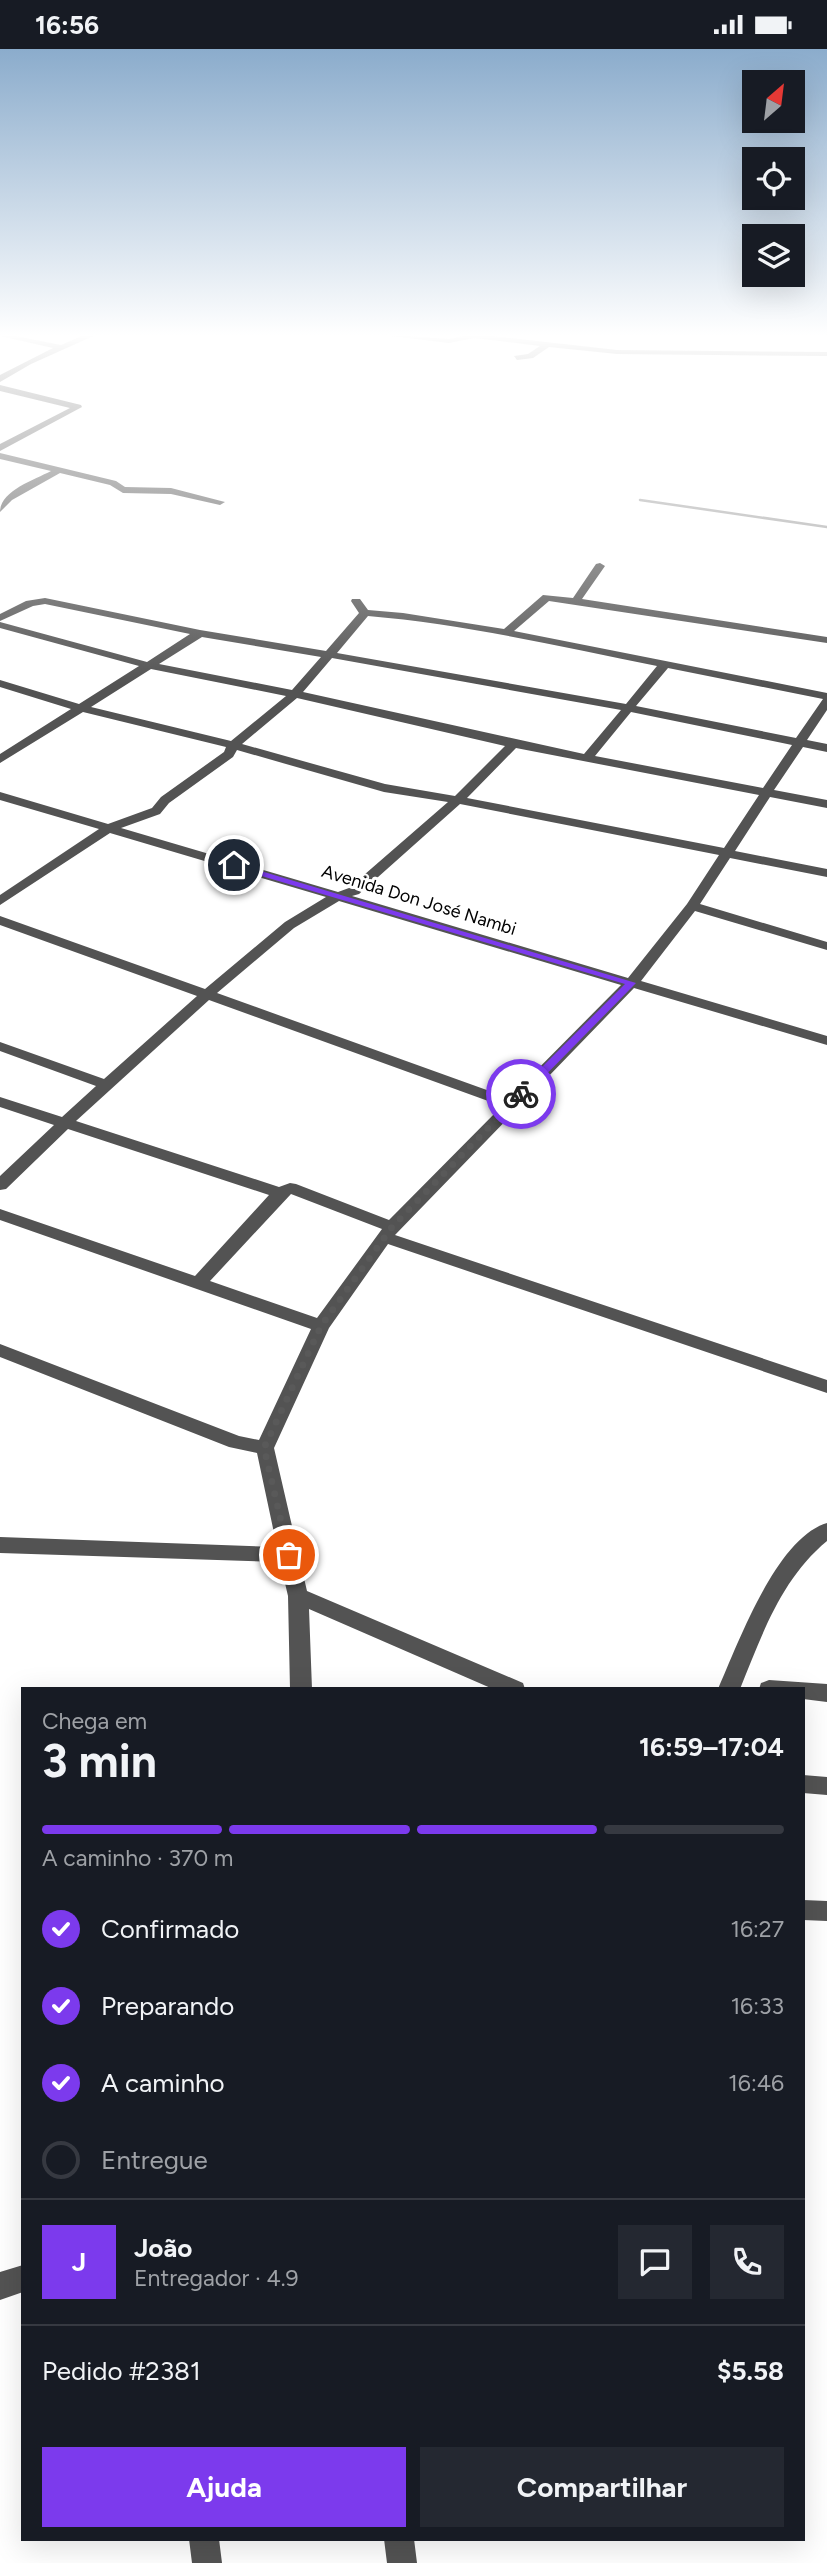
<!DOCTYPE html>
<html lang="pt">
<head>
<meta charset="utf-8">
<style>
	body { margin:0; font-family:Figtree,sans-serif; background:#242831; color:#f1f3f6; height:100vh; display:flex; flex-direction:column; font-size:26px; white-space:nowrap }
	* { box-sizing:border-box; margin:0 }
	p { font-size:23px; color:#9ea1a6 }
	.icon { flex:none; width:38px; height:38px; fill:none; stroke:currentColor; stroke-width:2; stroke-linecap:round; stroke-linejoin:round }
	.map { position:relative; flex:1; overflow:hidden }
	.details { position:absolute; left:21px; top:1638px; width:784px; height:854px; display:flex; flex-direction:column; background:#171b24; border-radius:0px; box-shadow:0 7px 28px #0002 }
	.details>* { flex:none }
	.needle { width:46px; rotate:28deg }
	.tools { position:absolute; left:742px; top:21px; display:grid; gap:14px }
	.tools a { display:grid; place-items:center; width:63px; height:63px; border-radius:0px; background:#171b24; box-shadow:0 7px 28px #0002; font-size:35px }
	.pin { position:absolute; display:grid; place-items:center; width:60px; height:60px; color:#fff; margin:-30px; border:4px solid #fff; border-radius:50%; box-shadow:0 2px 7px #0007 }
	.courier { position:absolute; display:grid; place-items:center; width:70px; height:70px; margin:-35px; border:5px solid #7c3aed; border-radius:50%; background:#fff; color:#222; box-shadow:0 2px 9px #0007 }
	.headline em { font-style:normal; font-weight:700 }
	.headline div { display:flex; flex-direction:column-reverse }
	.headline { display:flex; align-items:center; justify-content:space-between; height:119px; padding:0 21px }
	h1 { font-size:46px; font-weight:700; line-height:52px }
	.bar { display:grid; grid-template-columns:repeat(4,1fr); gap:10px 7px; align-content:center; height:84px; padding:0 21px }
	.bar i { height:9px; border-radius:5px; background:#363941 }
	.bar .active { background:#7c3aed }
	.bar p { grid-column:span 4 }
	.line { display:flex; align-items:center; gap:18px; padding:0 21px; border-top:2px solid #363941 }
	.line div { flex:1 }
	.round { display:grid; place-items:center; flex:none; width:74px; height:74px; border-radius:0px; background:#242831 }
	ol { padding:0 21px; list-style:none }
	li { display:flex; align-items:center; gap:21px; height:77px }
	li p { margin-inline-start:auto }
	li .icon { padding:7px; border-radius:50%; background:#7c3aed; color:#fff; stroke-width:4 }
	li:last-child { color:#9ea1a6 }
	li i { width:38px; height:38px; border:4px solid #363941; border-radius:50% }
	.button { display:flex; gap:14px; margin-top:auto; padding:14px 21px }
	.button a { flex:1; height:80px; border-radius:0px; background:#7c3aed; color:#fff; font-size:28px; font-weight:700; line-height:80px; text-align:center }
	.button a+a { background:#242831; color:#f1f3f6 }
	.status { display:flex; justify-content:space-between; align-items:center; height:49px; padding:0 35px; background:#171b24; direction:ltr }
	.status svg { height:19px; fill:currentColor }
	.map>svg:first-child { display:block }
	.lines { fill:none; stroke-linecap:round; stroke-linejoin:round }
	.stream { stroke:#a1a1a1; stroke-width:2.5 }
	.minor { fill:#535353; fill-rule:evenodd }
	.route { fill:#7c3aed }
	.done { stroke:#595959; stroke-width:7; stroke-dasharray:0 12.6 }
	.labels { text-anchor:middle; dominant-baseline:central; stroke-width:6; stroke-linejoin:round; paint-order:stroke }
	.far-street-label { font-size:18px; fill:#000; stroke:#fff }
</style>
</head>
<body>
<div class="status"><b>16:56</b><svg viewBox="0 0 49 12"><path d="M0 12V9h3v3zM5 12V6h3v6zM10 12V3h3v9zM15 12V0h3v12zM26 1h20v11H26zM47 4h2v5h-2z"/></svg></div>
<div class="map">
<svg width="827" height="2514" viewBox="0 0 827 2514">
	<rect width="100%" height="100%" fill="#fff"/>
	<g class="lines">
		<!-- stream -->
		<path class="stream" d="M640,451L827,478"/>
		<!-- minor -->
		<path class="minor" d="M0,284L61,296L89,284H100L31,315L0,333V326L53,299L0,287Z
			M366,284L449,290L474,285L617,301L827,303V307L617,305L549,298L533,309L517,311L514,307L528,305L540,297L474,289L449,294Z
			M0,336L81,356L82,358L0,402V395L70,359L0,342Z
			M0,404L116,432L125,438L171,439L225,453L220,456L171,445L123,444L110,436L60,424L12,451L0,463C0,442 34,431 51,422L0,410Z
			M600,514L605,517L582,550L827,588V594L549,552L514,582L827,644V661L807,691L827,695V703L803,698L774,741L827,751V759L770,748L735,802L827,820V828L730,809L700,855L827,893V901L695,862L641,932L827,987V996L634,939L395,1186L827,1331V1344L388,1195L329,1279L274,1399L307,1542L523,1634L525,1640H493L309,1560L312,1640H290L288,1547L280,1513L0,1504V1488L277,1498L257,1404L229,1398L0,1308V1295L239,1387L259,1391L311,1280L0,1171V1160L195,1227L269,1146L68,1080L6,1140L0,1141V1127L54,1076L0,1058V1048L62,1068L96,1037L0,1002V993L104,1030L197,947L0,876V867L205,940L285,873L326,848L110,784L0,856V846L99,780L0,751V743L108,775L152,759L161,748L224,703L226,698L83,663L0,714V705L71,660L0,638V631L79,655L139,617L0,579V573L147,613L190,585L45,555L33,557L0,572V565L26,552L45,549L200,581L326,602L359,564L351,552L352,550H360L368,561L403,564L504,580L543,546L573,549L596,515ZM368,567C465,575 562,598 657,617L626,655L337,604ZM202,588L321,608L292,641L159,615ZM332,609L621,661L584,705L303,643ZM668,619L823,650L796,689L636,657ZM151,620L286,647L231,692L91,658ZM297,649L505,697L455,747L385,735L242,695ZM631,663L792,696L763,739L595,707ZM516,699L759,746L724,799L467,749ZM237,701L384,743L448,753L349,839L338,843L121,779L160,765L169,754L233,708ZM460,755L719,806L687,855L628,929L352,847L359,845ZM339,852L621,936L509,1049L217,944L294,879ZM209,951L502,1057L389,1171L296,1135L290,1134L279,1138L76,1072ZM291,1145L382,1180L317,1269L210,1232Z
			M827,1474V1492C781,1530 762,1586 740,1640H718C738,1595 776,1489 827,1474Z
			M769,1631L827,1635V1653L803,1650V1640H759L761,1634Z
			M803,1726L827,1728V1746L803,1744Z
			M803,1851L827,1852V1872L803,1871Z
			M23,2216V2243L0,2251V2223Z
			M189,2490H219L222,2514H192Z
			M384,2490H414L417,2514H387Z"/>
	</g>
	<!-- sky -->
	<linearGradient id="sky" x2="0" y2="1"><stop stop-color="#8baccc"/><stop offset="0.45" stop-color="#fff"/><stop offset="1" stop-color="#fff" stop-opacity="0"/></linearGradient>
	<rect width="827" height="636" fill="url(#sky)"/>
	<!-- route -->
	<path class="route" d="M231,815H237L636,934L524,1048H517V1043L625,935L231,818Z"/>
	<g class="lines">
		<!-- done -->
		<path class="done" d="M289,1506L264,1399L321,1277L392,1178L521,1045"/>
	</g>
	<g class="labels">
		<!-- far-street labels -->
		<g class="far-street-label">
			<text transform="translate(419 851) rotate(17)">Avenida Don José Nambi</text>
		</g>
	</g>
</svg>
<div class="tools">
<a><svg class="needle" viewBox="-14 -14 28 28"><path d="M0-13l5 13h-10z" fill="#e53935"/><path d="M0 13l5-13h-10z" fill="#9ea1a6"/></svg></a>
<a><svg class="icon" aria-label="locate" viewBox="0 0 24 24"><circle cx="12" cy="12" r="6"/><path d="M12 2v4M12 18v4M2 12h4M18 12h4"/></svg></a>
<a><svg class="icon" aria-label="layers" viewBox="0 0 24 24"><path d="M12 4l9 5-9 5-9-5zM3 14l9 5 9-5"/></svg></a>
</div>
<div class="pin" style="left:289px;top:1506px;background:#ea580c"><svg class="icon" aria-label="bag" viewBox="0 0 24 24"><path d="M5 8h14l-1 12H6zM9 8a3 3 0 0 1 6 0"/></svg></div>
<div class="pin" style="left:234px;top:816px;background:#1f2937"><svg class="icon" aria-label="home" viewBox="0 0 24 24"><path d="M3 11l9-7 9 7M6 9v11h12V9"/></svg></div>
<div class="courier" style="left:521px;top:1045px"><svg class="icon" aria-label="bike" viewBox="0 0 24 24"><circle cx="6" cy="16" r="4"/><circle cx="18" cy="16" r="4"/><path d="M6 16l4-8h5l3 8M10 8l3 8H6M13 5h3"/></svg></div>
<section class="details">
<div class="headline"><div><h1>3 min</h1><p>Chega em</p></div><em>16:59–17:04</em></div>
<div class="bar"><i class="active"></i><i class="active"></i><i class="active"></i><i></i><p>A caminho · 370 m</p></div>
<ol>
<li><svg class="icon" aria-label="check" viewBox="0 0 24 24"><path d="M5 12l5 5 9-10"/></svg>Confirmado<p>16:27</p></li>
<li><svg class="icon" aria-label="check" viewBox="0 0 24 24"><path d="M5 12l5 5 9-10"/></svg>Preparando<p>16:33</p></li>
<li><svg class="icon" aria-label="check" viewBox="0 0 24 24"><path d="M5 12l5 5 9-10"/></svg>A caminho<p>16:46</p></li>
<li><i></i>Entregue</li>
</ol>
<div class="line" style="height:126px"><b class="round" style="background:#7c3aed;color:#fff">J</b><div><b>João</b><p>Entregador · 4.9</p></div><a class="round"><svg class="icon" aria-label="chat" viewBox="0 0 24 24"><path d="M4 5h16v11H9l-5 4z"/></svg></a><a class="round"><svg class="icon" aria-label="phone" viewBox="0 0 24 24"><path d="M5 4h4l2 5-3 2q2 4 5 5l2-3 5 2v4C11 20 4 13 5 4z"/></svg></a></div>
<div class="line" style="height:91px"><div>Pedido #2381</div><b>$5.58</b></div>
<div class="button"><a>Ajuda</a><a>Compartilhar</a></div>
</section>
</div>
</body>
</html>
